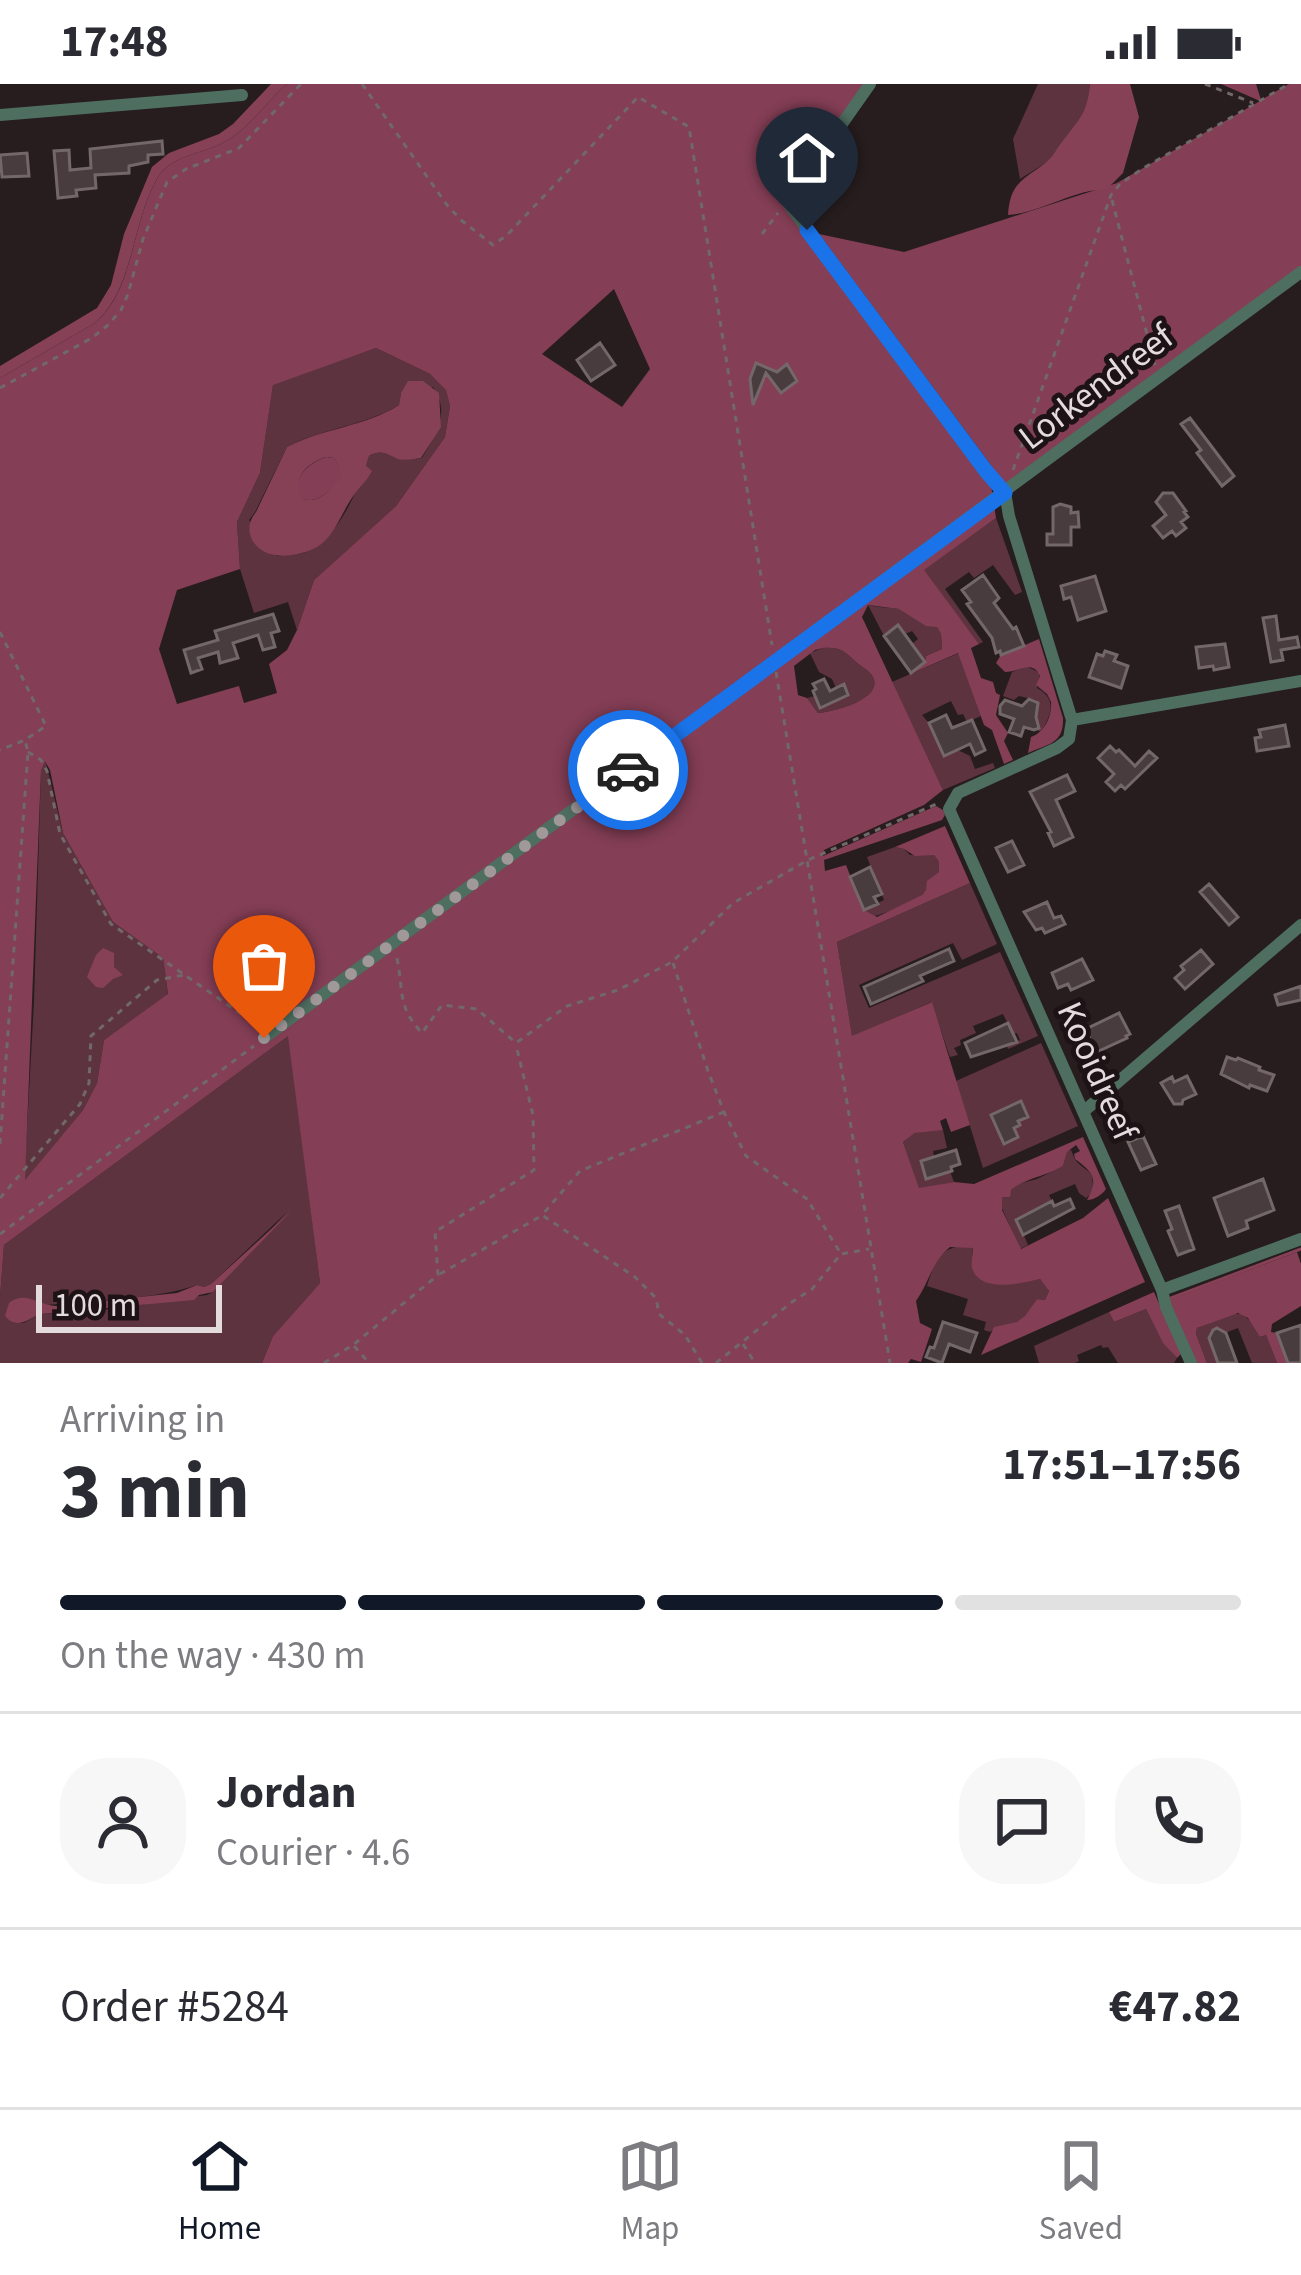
<!DOCTYPE html>
<html lang="en">
<head>
<meta charset="utf-8">
<style>
	body { margin:0; font-family:"Source Sans 3",sans-serif; background:#f7f7f7; color:#2b2b33; height:100vh; display:flex; flex-direction:column; font-size:45px; white-space:nowrap }
	* { box-sizing:border-box; margin:0 }
	p { font-size:39px; color:#7c7c81 }
	.icon { flex:none; width:66px; height:66px; fill:none; stroke:currentColor; stroke-width:2; stroke-linecap:round; stroke-linejoin:round }
	.map { position:relative; height:1279px; overflow:hidden }
	.sheet { display:flex; flex-direction:column; background:#fff; flex:1 }
	.sheet>* { flex:none }
	.scale { position:absolute; left:36px; bottom:30px; width:186px; box-sizing:border-box; padding-left:12px; border:6px solid #e3dbdd; border-top:0; font-size:33px; line-height:42px; white-space:nowrap; color:#e3dbdd; -webkit-text-stroke:9px #1d1316; paint-order:stroke }
	.pin { position:absolute; display:grid; place-items:center; width:102px; height:102px; color:#fff; margin:-123px -51px; border-radius:50% 50% 50% 0; rotate:-45deg; box-shadow:0 0 12px #0007 }
	.pin .icon { rotate:45deg }
	.courier { position:absolute; display:grid; place-items:center; width:120px; height:120px; margin:-60px; border:9px solid #1a73e8; border-radius:50%; background:#fff; color:#222; box-shadow:0 3px 15px #0007 }
	.headline em { font-style:normal; font-weight:700 }
	.headline div { display:flex; flex-direction:column-reverse }
	.headline { display:flex; align-items:center; justify-content:space-between; height:204px; padding:0 60px }
	h1 { font-size:78px; font-weight:700; line-height:90px }
	.bar { display:grid; grid-template-columns:repeat(4,1fr); gap:18px 12px; align-content:center; height:144px; padding:0 60px }
	.bar i { height:15px; border-radius:9px; background:#e1e1e2 }
	.bar .selected { background:#111827 }
	.bar p { grid-column:span 4 }
	.line { display:flex; align-items:center; gap:30px; padding:0 60px; border-top:3px solid #e1e1e2 }
	.line div { flex:1 }
	.round { display:grid; place-items:center; flex:none; width:126px; height:126px; border-radius:48px; background:#f7f7f7 }
	.status { display:flex; justify-content:space-between; align-items:center; height:84px; padding:0 60px; background:#fff; direction:ltr }
	.status svg { height:33px; fill:currentColor }
	.tabs { display:flex; justify-content:space-around; align-items:center; height:168px; border-top:3px solid #e1e1e2; background:#fff; font-size:33px; color:#7c7c81 }
	.tabs a { display:grid; justify-items:center; gap:6px }
	.tabs .selected { color:#111827 }
	.map>svg:first-child { display:block }
	.green { fill:#5e3340; fill-rule:evenodd }
	.forest { fill:#843e55; fill-rule:evenodd }
	.water { fill:#864157; fill-rule:evenodd }
	.lines { fill:none; stroke-linecap:round; stroke-linejoin:round }
	.stream { stroke:#864157; stroke-width:3 }
	.building { fill:#483c3f; stroke:#74676a; stroke-width:3 }
	.path { stroke:#71686a; stroke-width:3; stroke-dasharray:6 6; stroke-linecap:butt }
	.street { stroke:#4e6e60; stroke-width:12 }
	.done { stroke:#a1989a; stroke-width:12; stroke-dasharray:0 21.6 }
	.route { stroke:#1a73e8; stroke-width:15 }
	.labels { text-anchor:middle; dominant-baseline:central; stroke-width:10; stroke-linejoin:round; paint-order:stroke }
	.street-label { font-size:36px; fill:#e3dbdd; stroke:#1d1316 }
</style>
</head>
<body>
<div class="status"><b>17:48</b><svg viewBox="0 0 49 12"><path d="M0 12V9h3v3zM5 12V6h3v6zM10 12V3h3v9zM15 12V0h3v12zM26 1h20v11H26zM47 4h2v5h-2z"/></svg></div>
<div class="map">
<svg width="1301" height="1279" viewBox="0 0 1301 1279">
	<rect width="100%" height="100%" fill="#271d1f"/>
	<!-- green -->
	<path class="green" d="M1038,0H1090L1088,18L1080,38L1047,78L1020,95L1013,55Z
		M376,264L430,290L446,305L450,322L445,353L396,422L314,496L297,546L288,518L254,529L240,485L237,438L260,389L273,300ZM433,303C451,330 436,350 422,374C414,375 405,377 398,374C386,370 382,365 369,372C361,401 337,457 306,468C297,471 287,470 277,472L249,436L255,428L287,363C323,344 364,342 399,321L401,309Z
		M996,434L1022,508L1015,511L993,481L974,494L969,488L945,505L983,558L979,560L923,486Z
		M868,521C879,524 889,523 900,525C915,528 917,541 937,542L941,550L942,565L926,572L925,578L912,560L918,555L912,547L905,550L898,541L884,552Z
		M823,564C840,563 844,567 856,578C860,582 867,585 871,590C889,614 833,628 818,629L807,614L815,612L821,623L848,610L844,601L836,604L832,595L819,588L810,569Z
		M959,569L981,632L967,638L963,630L958,631L951,617L922,631L929,639L944,672L958,666L970,672L975,685L993,679L995,684L943,706L892,598Z
		M1026,582L1040,589L1037,604C1057,615 1052,630 1041,648L1037,646L1040,641L1035,635L1039,622L1036,616L1019,612L1014,616L1003,612L1012,588Z
		M45,675L63,749L113,838L163,874L168,911L104,956L97,999L83,1026L24,1098L34,918L41,687Z
		M895,763L904,765L910,771H934L939,778V788C931,795 929,805 921,812C915,817 878,833 873,832C869,831 867,828 864,826L884,816L867,773Z
		M970,799L997,860L962,876L953,859L859,901L869,924L1000,868L1038,952L1008,965L1007,962L1020,956L1017,949L1013,950L1003,930L973,942L976,949L960,956L961,961L954,964L958,971L950,973L931,918L852,953L837,858Z
		M289,951L320,1199L273,1252L262,1279H0V1213L4,1161ZM287,1128L213,1208L207,1211L111,1225L40,1230L24,1239H13C23,1233 36,1222 47,1221C98,1215 149,1217 197,1201L204,1203L211,1200Z
		M1041,959L1078,1042L983,1084L956,997Z
		M931,1046H943L947,1064L933,1067L934,1073L922,1077L926,1094L950,1087L954,1098L919,1105L903,1058L915,1049Z
		M1071,1066C1073,1070 1074,1075 1077,1078C1091,1092 1093,1083 1093,1108L1086,1114L1079,1109L1075,1100L1049,1111L1052,1117L1017,1135L1028,1161L1020,1165L1001,1122L1002,1113L1018,1100L1037,1095L1063,1082L1067,1067Z
		M963,1162L973,1163L972,1172L1021,1199L1040,1195L1049,1207L1045,1216L1037,1215C1032,1222 1028,1231 1021,1236C1011,1243 1000,1239 990,1248L984,1246L986,1238L963,1231L968,1215L927,1202C934,1180 938,1164 963,1162Z
		M1146,1225L1163,1258L1177,1274L1174,1279H1118L1108,1263L1103,1264L1101,1261L1077,1271L1079,1277L1075,1279H1039L1034,1262L1109,1228L1114,1238Z
		M1232,1230H1242L1254,1240L1260,1253L1266,1251L1277,1279H1252L1238,1244L1222,1250L1218,1244L1213,1246L1211,1249L1218,1279H1207L1196,1250L1197,1244Z"/>
	<!-- forest -->
	<path class="forest" d="M287,0H866L791,102L783,118L991,401L996,434L924,486L979,560L971,564L981,594L993,598L996,609L1000,611L996,631L1008,649L1004,657L1013,676L1004,680L992,646L984,641L958,569L908,591L925,578L926,572L942,565L941,550L937,543L926,542L899,525L868,521L862,533L943,706L924,721L824,766L823,772L936,722L943,726L945,731L942,736L824,776L825,787L846,781L864,826L877,833L922,811L926,806L927,797L939,788V778L934,771L915,772L904,765L895,763L945,742L970,799L837,858L852,952L932,918L970,1041L951,1048L946,1034L940,1037L943,1046L915,1049L903,1058L919,1104L954,1098L974,1100L1083,1053L1106,1105C1102,1111 1094,1116 1087,1116C1099,1095 1093,1088 1075,1075L1074,1070L1080,1067L1076,1061L1067,1068L1063,1082C1047,1092 1025,1094 1011,1106L1010,1113H1002V1126L1021,1165L1083,1134L1108,1114L1145,1198L981,1271L994,1243L1017,1238L1025,1232L1037,1215L1045,1216L1049,1207L1040,1195C1022,1199 980,1210 972,1184C971,1181 973,1166 973,1164L950,1163C932,1177 929,1199 916,1217L920,1239L932,1245L921,1278L911,1275L908,1279H262L273,1252L320,1199L288,952L4,1161L0,1213V294L95,239C135,205 131,138 158,93C171,71 204,70 224,58C249,45 266,18 287,0ZM614,205L650,285L622,323L542,270ZM376,264L430,290L446,306L450,322L445,353L396,422L314,496L297,546L287,566L269,580L277,609L244,619L239,602L177,620L159,565L177,506L240,485L237,438L260,389L273,301ZM823,564C840,563 844,567 856,578C860,582 867,585 871,590C889,614 833,628 818,629L807,614L798,611L794,582L815,566ZM45,677L50,686L63,749L113,838L163,874L168,910L104,956L97,999L83,1026L25,1096L41,687Z
		M1221,0H1256L1261,16L1289,0H1301V184L1003,404L999,392L819,150L904,168L1117,99L1260,17Z
		M326,373L334,374C339,381 341,386 341,395C328,407 320,420 301,415C293,393 305,381 326,373Z
		M1039,555L1063,634C1064,660 1048,660 1028,669L1031,653C1045,648 1052,632 1051,618L1047,610L1036,601L1040,592C1032,575 1019,588 1005,588L996,579L1001,571Z
		M1297,1168L1301,1180V1222L1272,1240L1271,1248L1277,1249L1288,1279H1277L1266,1251L1260,1253L1248,1234L1238,1229L1197,1244L1196,1250L1207,1279H1197L1169,1216Z
		M1154,1208L1181,1270L1177,1274L1163,1259L1146,1225L1114,1238L1109,1228Z"/>
	<!-- water -->
	<path class="water" d="M271,0H287C266,18 249,45 224,58C204,70 171,71 158,93C131,138 135,204 95,239L0,294V282L97,224L111,201L124,150L152,83L169,69L219,50L233,40Z
		M1090,0H1130L1139,33L1123,89L1107,105C1071,106 1044,128 1008,131C1010,100 1021,97 1044,80C1051,75 1056,66 1062,58C1079,35 1087,31 1090,0Z
		M408,297H423L439,309L441,343L421,374C414,375 405,377 398,375C386,370 382,365 369,372L366,382L372,387C367,397 360,402 354,411C341,428 335,455 313,465C303,470 286,473 275,471C253,468 241,445 256,428L287,363C323,344 364,343 399,321L401,309ZM326,373L334,374C339,381 341,387 340,395C328,407 320,420 302,415C293,393 305,380 326,373Z
		M103,864L114,869V883L123,891L113,895L103,904L96,903L87,893L96,871Z
		M291,1127L213,1208L199,1211L194,1216L40,1230C27,1236 17,1246 5,1232L9,1219C25,1206 38,1221 56,1222L177,1209L197,1201L204,1203L211,1200Z"/>
	<g class="lines">
		<!-- stream -->
		<path class="stream" d="M1171,1214L1301,1165"/>
	</g>
	<!-- building -->
	<path class="building" d="M162,57L163,70L148,71V78L129,82V89L95,91L96,104L76,106L77,112L58,114L54,67L69,66L70,86L91,84L90,65Z
		M27,69L29,92L2,93L0,71Z
		M600,259L615,281L591,297L577,276Z
		M756,279L777,288L787,280L797,297L781,309L766,289L753,321L750,295Z
		M1190,334L1234,392L1222,402L1197,369L1201,366L1181,340Z
		M1163,409H1173L1186,427L1184,428L1188,433L1181,438L1186,444L1176,452L1172,447L1163,454L1153,442L1166,431L1156,418Z
		M1060,420L1071,423V429L1078,428L1079,443H1071V461H1047V450H1053V423Z
		M983,491L999,514L994,519L1013,545L1016,543L1024,562L1001,571L1000,567L996,569L992,554L967,520L971,518L962,506Z
		M1095,492L1106,527L1078,536L1071,513L1064,515L1061,502Z
		M273,530L279,547L271,549L275,563L263,566L258,551L233,559L238,574L220,579L218,568L198,574L202,585L191,589L184,566L218,556L215,547Z
		M1276,532L1279,556L1297,553L1299,563L1281,566L1283,576L1271,578L1263,534Z
		M898,541L925,578L911,589L884,552Z
		M1225,560L1229,583L1214,586L1213,582L1199,584L1196,563Z
		M1105,567L1117,571L1114,577L1128,582L1121,604L1089,593L1097,570L1103,572Z
		M824,595L830,607L844,600L848,611L820,624L813,607L816,605L813,600Z
		M1029,615L1038,619L1036,633L1039,644L1034,646L1024,643L1021,652L1009,648L1014,635L1000,630V622L1005,616L1022,622Z
		M946,631L952,644L972,636L985,666L975,671L970,660L944,672L929,639Z
		M1285,641L1289,662L1257,667L1255,654L1261,653L1259,646Z
		M1110,662L1116,668L1119,666L1135,682L1149,667L1157,674L1125,705L1121,701L1115,707L1106,698L1114,690L1098,674Z
		M1067,691L1075,707L1056,716L1073,753L1054,762L1048,749L1051,748L1030,708Z
		M1012,757L1024,781L1008,788L996,764Z
		M870,783L882,810L874,813L878,820L864,826L850,793Z
		M1209,800L1238,833L1229,841L1200,808Z
		M1047,818L1054,834L1061,832L1065,840L1045,849L1042,844L1036,846L1024,828Z
		M949,865L954,877L920,892L923,897L871,920L864,903Z
		M1201,866L1213,880L1185,905L1175,894L1184,886L1181,882Z
		M1082,875L1093,896L1071,906L1068,900L1058,904L1052,889Z
		M1301,902V916L1278,921L1275,911Z
		M1119,929L1130,950L1126,952L1127,954L1088,972L1083,961L1091,958L1086,945Z
		M1008,939L1017,958L971,973L965,959Z
		M1227,973L1236,976L1238,974L1260,983L1259,986L1274,991L1267,1007L1250,1001L1249,1004L1221,990Z
		M1187,992L1196,1010L1183,1016L1182,1020H1174L1161,999L1172,993L1174,998Z
		M1021,1017L1028,1033L1018,1037L1020,1041L1014,1044L1018,1053L1004,1060L991,1031Z
		M1143,1052L1156,1080L1141,1086L1128,1058Z
		M956,1066L960,1080L951,1083L952,1087L926,1095L921,1077Z
		M1263,1095L1274,1126L1246,1137L1248,1144L1228,1152L1214,1114Z
		M1070,1115L1074,1124L1023,1151L1016,1136L1052,1117L1054,1122Z
		M1179,1122L1194,1165L1178,1171L1168,1147L1172,1145L1165,1127Z
		M943,1238L977,1249L970,1268L949,1260L942,1279L926,1273L930,1263L934,1264Z
		M1301,1241V1279H1288L1277,1249Z
		M1217,1244L1226,1249L1237,1279H1218L1209,1254L1213,1246Z"/>
	<g class="lines">
		<!-- path -->
		<path class="path" d="M362,0L447,121L461,136L493,161L507,151L638,13L689,43L772,561
			M1205,0L1253,19
			M1112,116L1155,281
			M762,150L778,129
			M0,304L92,254L108,241L121,226L128,210L143,155L167,98L186,85L239,64L301,0
			M1013,386L1111,111L1120,100L1142,85L1289,0
			M0,548L46,642L25,656L0,666
			M776,588L890,1279
			M28,668L41,676L47,687L60,750L111,840L257,941
			M397,874C404,909 397,922 422,949L442,921L477,925L516,959L567,922L618,906L672,878L733,819L808,776L941,718
			M673,879L708,987L724,1028L746,1072L807,1115L841,1170
			M0,1060L28,668L25,656
			M0,1114L80,1020L89,999L91,952L157,896L184,891
			M0,1150L254,962
			M440,1190L541,1132
			M743,1260L755,1279
			M354,1262L369,1279
			M324,1279L353,1261L438,1191L435,1148L534,1086L533,1031L516,961
			M702,1279L685,1251L659,1230L656,1214L635,1193L542,1131L580,1087L724,1028
			M716,1279L792,1218L812,1205L841,1170L869,1165"/>
		<!-- street -->
		<path class="street" d="M870,0L787,118L994,398L1005,408L1009,432L1072,636L1069,655L1057,664L958,709L949,725L1162,1206L1166,1223L1191,1279
			M0,31L242,11
			M1072,636L1301,597
			M264,954L1301,188
			M1083,1028L1301,841
			M1162,1206L1301,1155"/>
	</g>
	<g class="lines">
		<!-- done -->
		<path class="done" d="M264,954L628,686"/>
		<!-- route -->
		<path class="route" d="M628,686L1005,409L986,387L807,146"/>
	</g>
	<g class="labels">
		<!-- street labels -->
		<g class="street-label">
			<text transform="translate(1096 303) rotate(-37)">Lorkendreef</text>
			<text transform="translate(1097 987) rotate(66)">Kooidreef</text>
		</g>
	</g>
</svg>
<div class="scale">100 m</div>
<div class="pin" style="left:264px;top:954px;background:#ea580c"><svg class="icon" aria-label="bag" viewBox="0 0 24 24"><path d="M5 8h14l-1 12H6zM9 8a3 3 0 0 1 6 0"/></svg></div>
<div class="pin" style="left:807px;top:146px;background:#1f2937"><svg class="icon" aria-label="home" viewBox="0 0 24 24"><path d="M3 11l9-7 9 7M6 9v11h12V9"/></svg></div>
<div class="courier" style="left:628px;top:686px"><svg class="icon" aria-label="car" viewBox="0 0 24 24"><path d="M5 17H2v-5l4-1 3-4h7l3 4 3 1v5h-3M9 17h6M6 11h13"/><circle cx="7" cy="17" r="2"/><circle cx="17" cy="17" r="2"/></svg></div>
</div>
<section class="sheet">
<div class="headline"><div><h1>3 min</h1><p>Arriving in</p></div><em>17:51–17:56</em></div>
<div class="bar"><i class="selected"></i><i class="selected"></i><i class="selected"></i><i></i><p>On the way · 430 m</p></div>
<div class="line" style="height:216px"><a class="round"><svg class="icon" aria-label="person" viewBox="0 0 24 24"><circle cx="12" cy="8" r="4"/><path d="M4 21q1-7 8-7t8 7"/></svg></a><div><b>Jordan</b><p>Courier · 4.6</p></div><a class="round"><svg class="icon" aria-label="chat" viewBox="0 0 24 24"><path d="M4 5h16v11H9l-5 4z"/></svg></a><a class="round"><svg class="icon" aria-label="phone" viewBox="0 0 24 24"><path d="M5 4h4l2 5-3 2q2 4 5 5l2-3 5 2v4C11 20 4 13 5 4z"/></svg></a></div>
<div class="line" style="height:156px"><div>Order #5284</div><b>€47.82</b></div>
</section>
<nav class="tabs">
<a class="selected"><svg class="icon" aria-label="home" viewBox="0 0 24 24"><path d="M3 11l9-7 9 7M6 9v11h12V9"/></svg>Home</a>
<a><svg class="icon" aria-label="map" viewBox="0 0 24 24"><path d="M3 6l6-2 6 2 6-2v14l-6 2-6-2-6 2zM9 4v14M15 6v14"/></svg>Map</a>
<a><svg class="icon" aria-label="saved" viewBox="0 0 24 24"><path d="M7 4h10v16l-5-4-5 4z"/></svg>Saved</a>
</nav>
</body>
</html>
